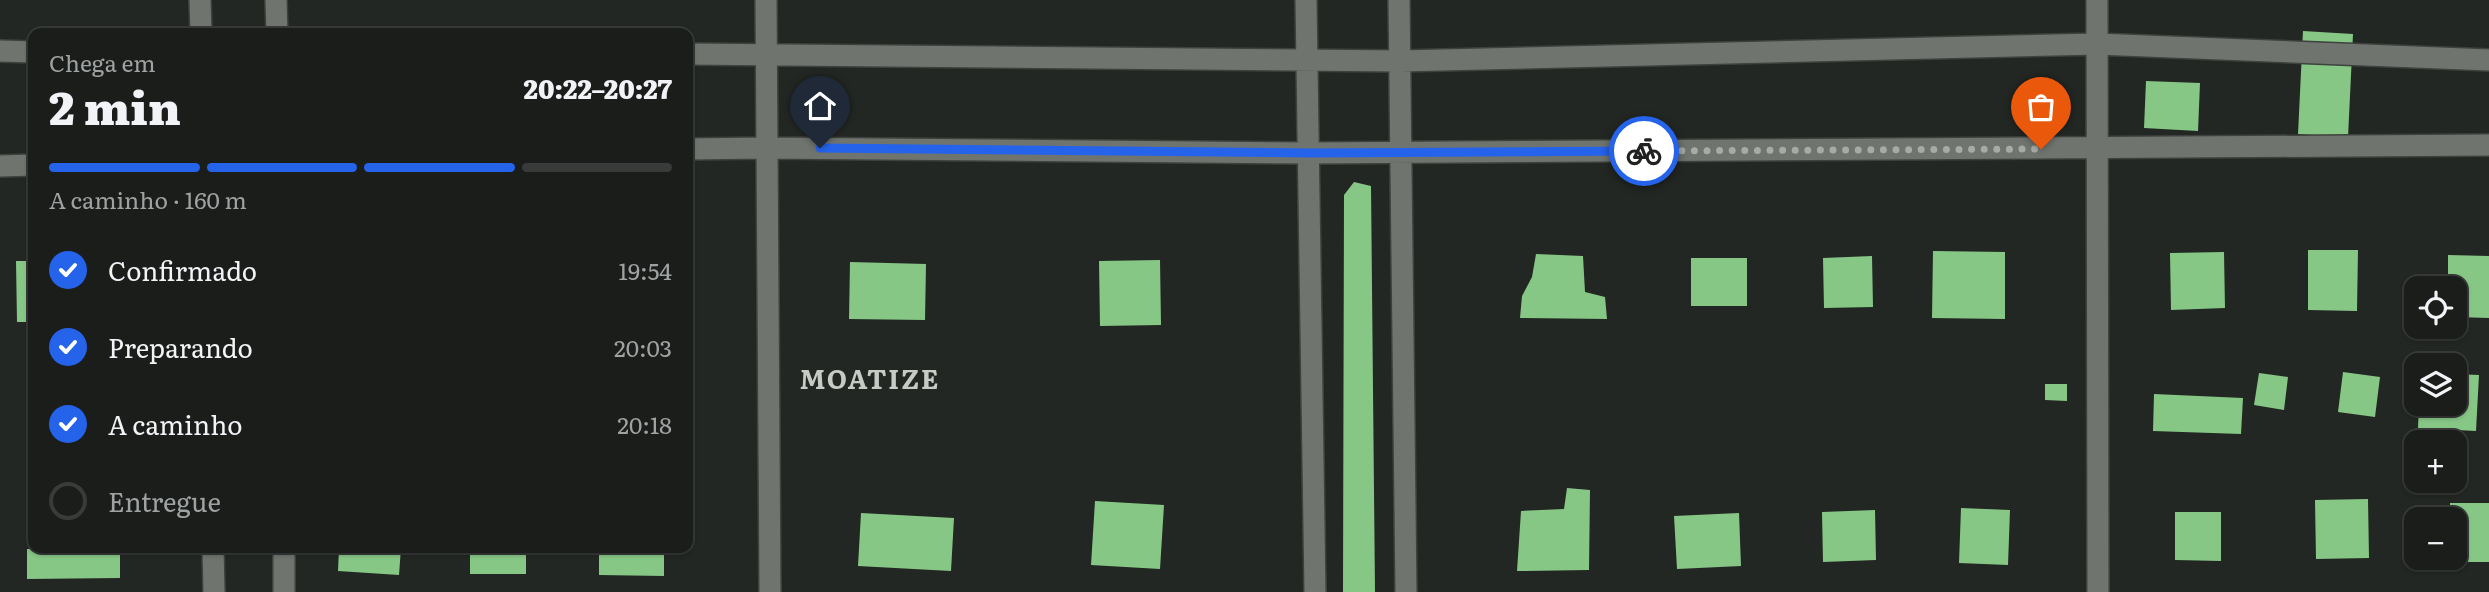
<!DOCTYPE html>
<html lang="pt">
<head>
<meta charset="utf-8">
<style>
	body { margin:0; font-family:Literata,serif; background:#272a27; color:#f1f3f6; height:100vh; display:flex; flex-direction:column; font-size:26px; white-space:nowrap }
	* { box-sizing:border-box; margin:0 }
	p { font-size:23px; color:#9fa2a2 }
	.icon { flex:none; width:38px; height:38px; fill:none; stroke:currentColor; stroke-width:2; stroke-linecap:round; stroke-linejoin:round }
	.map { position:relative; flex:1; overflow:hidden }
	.drawer { position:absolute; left:28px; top:28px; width:665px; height:525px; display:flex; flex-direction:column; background:#1a1d1a; border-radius:14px; box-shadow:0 2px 5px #0004,0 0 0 2px #383b39 }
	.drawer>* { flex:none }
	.controls { position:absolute; left:2404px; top:276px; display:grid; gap:14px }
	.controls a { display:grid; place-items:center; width:63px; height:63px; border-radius:14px; background:#1a1d1a; box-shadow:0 2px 5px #0004,0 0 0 2px #383b39; font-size:35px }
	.pin { position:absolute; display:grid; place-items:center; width:60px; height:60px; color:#fff; margin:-72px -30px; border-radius:50% 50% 50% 0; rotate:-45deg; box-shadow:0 0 7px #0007 }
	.pin .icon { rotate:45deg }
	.courier { position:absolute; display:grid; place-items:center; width:70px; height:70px; margin:-35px; border:5px solid #2563eb; border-radius:50%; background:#fff; color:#222; box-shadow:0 2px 9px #0007 }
	.head em { font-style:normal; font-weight:800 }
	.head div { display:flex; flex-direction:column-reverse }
	.head { display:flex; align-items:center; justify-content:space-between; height:119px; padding:0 21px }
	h1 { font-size:46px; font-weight:800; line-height:52px }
	.bar { display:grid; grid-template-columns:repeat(4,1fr); gap:10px 7px; align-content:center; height:84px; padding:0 21px }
	.bar i { height:9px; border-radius:5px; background:#383b39 }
	.bar .active { background:#2563eb }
	.bar p { grid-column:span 4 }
	ol { padding:0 21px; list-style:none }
	li { display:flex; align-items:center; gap:21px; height:77px }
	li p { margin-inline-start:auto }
	li .icon { padding:7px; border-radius:50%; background:#2563eb; color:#fff; stroke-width:4 }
	li:last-child { color:#9fa2a2 }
	li i { width:38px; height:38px; border:4px solid #383b39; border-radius:50% }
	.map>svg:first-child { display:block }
	.building { fill:#87c786 }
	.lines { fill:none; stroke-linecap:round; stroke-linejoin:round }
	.street-casing { stroke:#3e413e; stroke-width:24 }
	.street { stroke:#70746f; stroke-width:21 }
	.done { stroke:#a7aaa7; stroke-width:7; stroke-dasharray:0 12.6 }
	.route { stroke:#2563eb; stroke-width:9 }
	.labels { text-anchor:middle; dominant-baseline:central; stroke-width:7; stroke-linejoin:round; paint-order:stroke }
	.district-label { font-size:26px; font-weight:bold; letter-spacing:2px; fill:#c6cbc6; stroke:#232723 }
</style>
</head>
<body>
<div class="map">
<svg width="2489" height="592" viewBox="0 0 2489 592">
	<rect width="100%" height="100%" fill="#232723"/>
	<!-- building -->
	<path class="building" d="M2303,31L2353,34L2348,137L2298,134Z
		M2146,81L2200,83L2198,131L2144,128Z
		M1354,182L1371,186L1375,592H1343L1344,195Z
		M2308,250H2358L2357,311L2308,310Z
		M1933,251L2005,252V319L1932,318Z
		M2224,252L2225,308L2171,310L2170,253Z
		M1536,254L1583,256L1585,292L1605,297L1607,319L1520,318L1522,296L1532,277Z
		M2448,255L2489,256V318L2455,317V289H2448Z
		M1872,256L1873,307L1824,308L1823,258Z
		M1691,258H1747V306H1691Z
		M1160,260L1161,325L1100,326L1099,261Z
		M16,261H33V322H17Z
		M850,262L926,264L925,320L849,319Z
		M2443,276L2445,289H2428L2427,277Z
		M2343,372L2380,377L2375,417L2338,412Z
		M2259,373L2288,377L2284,410L2254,405Z
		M2455,374L2479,375L2476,431L2418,428L2419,404H2455Z
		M2045,384H2067V401L2045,400Z
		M2154,394L2243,398L2241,434L2153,431Z
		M1567,488L1590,490L1589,570L1517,571L1521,511L1564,509Z
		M2368,499L2369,558L2316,559L2315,500Z
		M1095,501L1164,505L1160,569L1091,565Z
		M2450,503H2489V562H2450V558H2455V520H2450Z
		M1961,508L2010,510L2008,565L1959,563Z
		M1875,510L1876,560L1823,562L1822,512Z
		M2175,512H2221V561L2175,560Z
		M861,513L954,518L951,571L858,566Z
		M1739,513L1741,566L1677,569L1674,516Z
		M120,548V578L27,579V549Z
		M339,548H401L399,575L338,571Z
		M470,548H526V574H470Z
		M599,548H664V576L599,575Z"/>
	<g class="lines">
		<defs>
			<path id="street" d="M200,0L201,33
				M276,0L277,33
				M766,0L770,592
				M1306,0L1315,592
				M1399,0L1406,592
				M2097,0L2098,592
				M0,51L33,52
				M688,54L1400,61L2097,44L2489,60
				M688,149L765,148L1310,153L2489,145
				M0,166L33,165
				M213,548L214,592
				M284,548V592"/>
		</defs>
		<!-- street casing -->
		<use href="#street" class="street-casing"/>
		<!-- street -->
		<use href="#street" class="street"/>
	</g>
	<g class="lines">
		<!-- done -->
		<path class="done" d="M1644,151L2041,149"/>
		<!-- route -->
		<path class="route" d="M820,148L1310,153L1644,151"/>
	</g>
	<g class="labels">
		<!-- district labels -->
		<g class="district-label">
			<text x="870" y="377">MOATIZE</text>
		</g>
	</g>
</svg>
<div class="controls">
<a><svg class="icon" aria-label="locate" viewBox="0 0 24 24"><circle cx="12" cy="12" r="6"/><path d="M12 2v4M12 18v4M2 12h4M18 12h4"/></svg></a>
<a><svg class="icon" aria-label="layers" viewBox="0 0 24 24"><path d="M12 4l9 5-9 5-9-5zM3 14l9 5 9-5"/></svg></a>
<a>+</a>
<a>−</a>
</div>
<div class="pin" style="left:2041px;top:149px;background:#ea580c"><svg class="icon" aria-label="bag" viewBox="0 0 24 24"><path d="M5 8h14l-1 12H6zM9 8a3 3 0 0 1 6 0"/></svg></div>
<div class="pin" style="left:820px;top:148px;background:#1f2937"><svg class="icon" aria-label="home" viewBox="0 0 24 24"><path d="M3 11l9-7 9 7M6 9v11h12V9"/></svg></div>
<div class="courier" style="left:1644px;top:151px"><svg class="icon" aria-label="bike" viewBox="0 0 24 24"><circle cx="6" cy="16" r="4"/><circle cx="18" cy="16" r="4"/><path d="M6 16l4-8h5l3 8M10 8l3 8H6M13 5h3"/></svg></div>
<section class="drawer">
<div class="head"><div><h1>2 min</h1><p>Chega em</p></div><em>20:22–20:27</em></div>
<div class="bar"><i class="active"></i><i class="active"></i><i class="active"></i><i></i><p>A caminho · 160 m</p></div>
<ol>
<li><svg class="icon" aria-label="check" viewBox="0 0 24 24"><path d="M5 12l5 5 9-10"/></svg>Confirmado<p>19:54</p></li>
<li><svg class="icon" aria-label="check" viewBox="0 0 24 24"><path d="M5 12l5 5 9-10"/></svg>Preparando<p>20:03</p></li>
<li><svg class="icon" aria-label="check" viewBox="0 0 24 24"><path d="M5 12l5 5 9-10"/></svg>A caminho<p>20:18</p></li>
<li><i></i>Entregue</li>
</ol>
</section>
</div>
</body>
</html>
